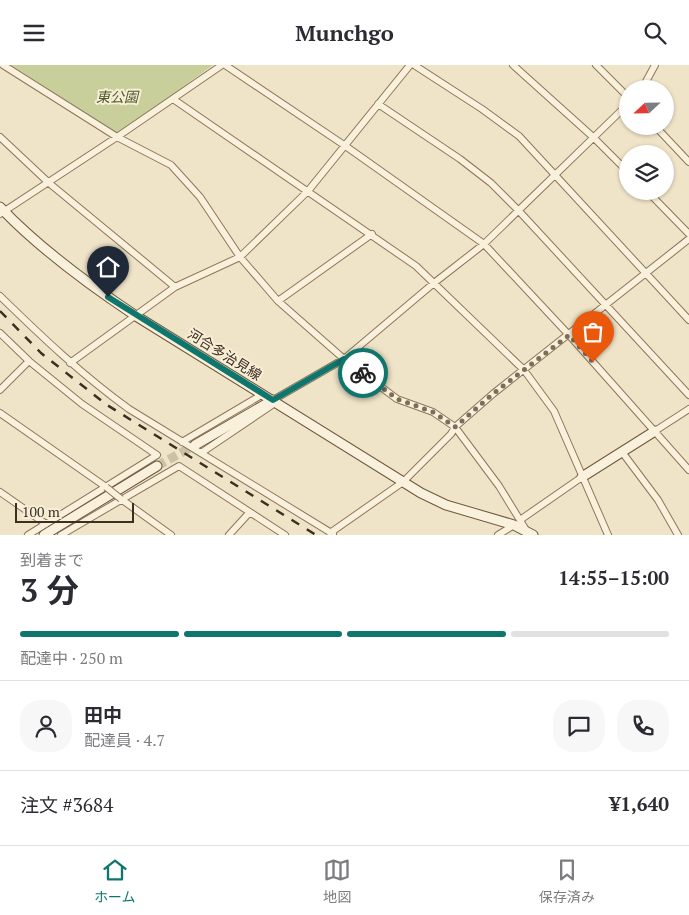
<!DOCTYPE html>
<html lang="ja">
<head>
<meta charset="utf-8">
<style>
	body { margin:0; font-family:"PT Serif","Noto Sans JP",serif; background:#f7f7f7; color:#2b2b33; height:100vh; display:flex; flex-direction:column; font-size:19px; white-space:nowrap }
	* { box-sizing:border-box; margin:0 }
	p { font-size:16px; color:#7c7c81 }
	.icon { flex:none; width:28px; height:28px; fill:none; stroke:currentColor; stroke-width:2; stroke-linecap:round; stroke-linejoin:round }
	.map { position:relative; height:470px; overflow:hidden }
	.sheet { display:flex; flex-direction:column; background:#fff; flex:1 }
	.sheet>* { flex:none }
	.needle { width:32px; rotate:248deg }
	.buttons { position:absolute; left:619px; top:15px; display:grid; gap:10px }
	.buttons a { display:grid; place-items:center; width:55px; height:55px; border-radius:50%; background:#fff; box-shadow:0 1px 4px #0004; font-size:25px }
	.scale { position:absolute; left:15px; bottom:12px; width:119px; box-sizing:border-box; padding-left:5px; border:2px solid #3d2e20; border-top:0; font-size:14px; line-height:18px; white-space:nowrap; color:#3d2e20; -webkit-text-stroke:4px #f7eed8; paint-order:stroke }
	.pin { position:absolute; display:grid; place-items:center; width:42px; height:42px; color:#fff; margin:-51px -21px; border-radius:50% 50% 50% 0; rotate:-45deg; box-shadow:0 0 5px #0007 }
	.pin .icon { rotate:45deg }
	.courier { position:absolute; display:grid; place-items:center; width:50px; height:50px; margin:-25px; border:4px solid #0f766e; border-radius:50%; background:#fff; color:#222; box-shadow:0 1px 6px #0007 }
	.summary em { font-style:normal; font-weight:700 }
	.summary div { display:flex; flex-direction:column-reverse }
	.summary { display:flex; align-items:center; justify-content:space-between; height:85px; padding:0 20px }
	h1 { font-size:32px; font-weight:700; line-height:38px }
	.bar { display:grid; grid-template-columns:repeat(4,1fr); gap:8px 5px; align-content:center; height:60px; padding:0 20px }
	.bar i { height:6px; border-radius:4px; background:#e1e1e2 }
	.bar .active { background:#0f766e }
	.bar p { grid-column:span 4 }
	.line { display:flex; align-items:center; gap:12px; padding:0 20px; border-top:1px solid #e1e1e2 }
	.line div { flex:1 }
	.round { display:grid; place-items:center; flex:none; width:52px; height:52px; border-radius:20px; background:#f7f7f7 }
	header { display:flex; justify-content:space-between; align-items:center; height:65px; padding:0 20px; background:#fff; font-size:22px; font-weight:700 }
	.dock { display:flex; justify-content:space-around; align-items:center; height:70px; border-top:1px solid #e1e1e2; background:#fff; font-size:14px; color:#7c7c81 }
	.dock a { display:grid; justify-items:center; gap:2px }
	.dock .active { color:#0f766e }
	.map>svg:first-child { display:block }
	.green { fill:#c9cf9b }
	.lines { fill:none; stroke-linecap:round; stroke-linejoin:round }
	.secondary-tunnel { stroke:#ccc0a6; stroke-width:9; stroke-dasharray:9 4.5; stroke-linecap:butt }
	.street-casing { stroke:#8d765c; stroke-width:8 }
	.secondary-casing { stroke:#6f573f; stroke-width:11 }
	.street { stroke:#faf1dc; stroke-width:6 }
	.secondary { stroke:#faf1dc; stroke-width:9 }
	.rail { stroke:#3d2e20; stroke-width:2.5; stroke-dasharray:9 9; stroke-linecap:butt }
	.street-bridge-casing { stroke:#8d765c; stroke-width:8; stroke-linecap:butt }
	.street-bridge { stroke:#faf1dc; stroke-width:6 }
	.done { stroke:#7c6e5b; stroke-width:5; stroke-dasharray:0 9 }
	.route { stroke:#0f766e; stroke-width:6 }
	.labels { text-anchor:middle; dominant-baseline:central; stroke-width:4; stroke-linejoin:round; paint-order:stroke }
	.park-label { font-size:14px; font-style:italic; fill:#4d5a26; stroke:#f7eed8 }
	.street-label { font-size:14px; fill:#3d2e20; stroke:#f7eed8 }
</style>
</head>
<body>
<header><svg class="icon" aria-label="menu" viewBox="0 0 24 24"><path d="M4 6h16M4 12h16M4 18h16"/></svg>Munchgo<svg class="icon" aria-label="search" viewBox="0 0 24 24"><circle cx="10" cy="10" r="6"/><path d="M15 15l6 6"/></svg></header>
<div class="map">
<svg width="689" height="470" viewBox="0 0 689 470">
	<rect width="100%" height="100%" fill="#f0e4c8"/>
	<!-- green -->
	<path class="green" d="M10,0H213L121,67H115Z"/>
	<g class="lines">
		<!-- secondary-tunnel -->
		<path class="secondary-tunnel" d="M157,401L195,380"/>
		<defs>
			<path id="street" d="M3,0L117,72L171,100L200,132L240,192L278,236L344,294L397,334L433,347L455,362L499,421L526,465
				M225,0L344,80L484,179L569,270L689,405
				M414,0L482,44L519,71L689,255
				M513,0L593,72L628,107
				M596,0L628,32
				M642,24L655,0
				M173,34L416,201L524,305L554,346L608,470
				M378,39L460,94L491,118L518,145L689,330
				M655,61L689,97
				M0,72L49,118L175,222
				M647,126L689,169
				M0,149L117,72L222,0
				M0,231C41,271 82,310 129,344L333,469
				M278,236L372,169
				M0,268L29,296L82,339L157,390L28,470
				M70,298L175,222L240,192L308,126L410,0
				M0,325L29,296
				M273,335L344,294L434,218L484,179L628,39
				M0,348L106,422
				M655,366L689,344
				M182,377L263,329
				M622,387L658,435L678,470
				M201,388L275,338
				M0,427L46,459
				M121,434L171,470
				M520,455L582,412
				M330,468L403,417L451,369L455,362L494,328L689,174
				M61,470L179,401L285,470
				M229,470L249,448
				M498,470L514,460"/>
			<path id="secondary" d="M0,142C40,184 88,219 136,251L421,428L446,440L514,460L533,470
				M195,380L273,335
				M582,412L655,366
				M44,470L157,401"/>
		</defs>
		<!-- street casing -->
		<use href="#street" class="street-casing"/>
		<!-- secondary casing -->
		<use href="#secondary" class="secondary-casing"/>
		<!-- street -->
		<use href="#street" class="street"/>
		<!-- secondary -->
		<use href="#secondary" class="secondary"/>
		<!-- rail -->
		<path class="rail" d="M0,246L41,288L107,340L316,470"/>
		<defs>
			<path id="street-bridge" d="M106,422L121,434"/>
		</defs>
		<!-- street-bridge casing -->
		<use href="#street-bridge" class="street-bridge-casing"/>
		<!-- street-bridge -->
		<use href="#street-bridge" class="street-bridge"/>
	</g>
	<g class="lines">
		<!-- done -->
		<path class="done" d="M363,308L397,334L433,347L455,362L494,328L569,270L593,297"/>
		<!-- route -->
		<path class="route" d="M108,232L273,335L344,294L363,308"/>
	</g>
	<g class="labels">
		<!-- park labels -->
		<g class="park-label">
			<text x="117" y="31">東公園</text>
		</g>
		<!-- street labels -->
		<g class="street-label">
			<text transform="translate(225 289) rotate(32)">河合多治見線</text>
		</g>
	</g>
</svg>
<div class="buttons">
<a><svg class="needle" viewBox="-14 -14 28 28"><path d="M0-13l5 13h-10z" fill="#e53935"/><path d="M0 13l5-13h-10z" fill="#7c7c81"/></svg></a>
<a><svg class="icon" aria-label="layers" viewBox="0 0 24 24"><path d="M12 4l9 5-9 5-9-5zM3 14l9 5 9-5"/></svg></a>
</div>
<div class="scale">100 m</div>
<div class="pin" style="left:593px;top:297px;background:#ea580c"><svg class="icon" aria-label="bag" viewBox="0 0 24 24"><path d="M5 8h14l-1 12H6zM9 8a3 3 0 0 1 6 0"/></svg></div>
<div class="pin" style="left:108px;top:232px;background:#1f2937"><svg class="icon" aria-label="home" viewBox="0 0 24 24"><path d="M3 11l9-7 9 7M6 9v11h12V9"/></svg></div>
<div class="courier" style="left:363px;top:308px"><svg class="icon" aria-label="bike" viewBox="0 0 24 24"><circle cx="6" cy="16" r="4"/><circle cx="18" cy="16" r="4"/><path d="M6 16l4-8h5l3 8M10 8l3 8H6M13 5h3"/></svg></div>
</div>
<section class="sheet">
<div class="summary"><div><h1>3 分</h1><p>到着まで</p></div><em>14:55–15:00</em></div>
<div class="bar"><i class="active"></i><i class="active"></i><i class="active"></i><i></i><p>配達中 · 250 m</p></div>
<div class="line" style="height:90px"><a class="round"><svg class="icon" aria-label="person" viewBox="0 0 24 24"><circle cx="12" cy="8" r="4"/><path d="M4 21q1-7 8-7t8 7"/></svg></a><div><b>田中</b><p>配達員 · 4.7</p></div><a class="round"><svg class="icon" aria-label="chat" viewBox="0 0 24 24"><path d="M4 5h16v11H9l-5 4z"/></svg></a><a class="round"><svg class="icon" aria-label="phone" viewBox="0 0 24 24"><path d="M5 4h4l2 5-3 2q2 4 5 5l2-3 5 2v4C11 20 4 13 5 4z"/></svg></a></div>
<div class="line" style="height:65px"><div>注文 #3684</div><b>¥1,640</b></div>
</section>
<nav class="dock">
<a class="active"><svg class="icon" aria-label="home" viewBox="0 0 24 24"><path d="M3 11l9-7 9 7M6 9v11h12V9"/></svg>ホーム</a>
<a><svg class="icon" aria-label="map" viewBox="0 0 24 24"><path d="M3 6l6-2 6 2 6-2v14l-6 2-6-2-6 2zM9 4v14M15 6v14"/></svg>地図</a>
<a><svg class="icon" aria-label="saved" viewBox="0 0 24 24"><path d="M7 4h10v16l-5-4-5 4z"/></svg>保存済み</a>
</nav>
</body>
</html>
